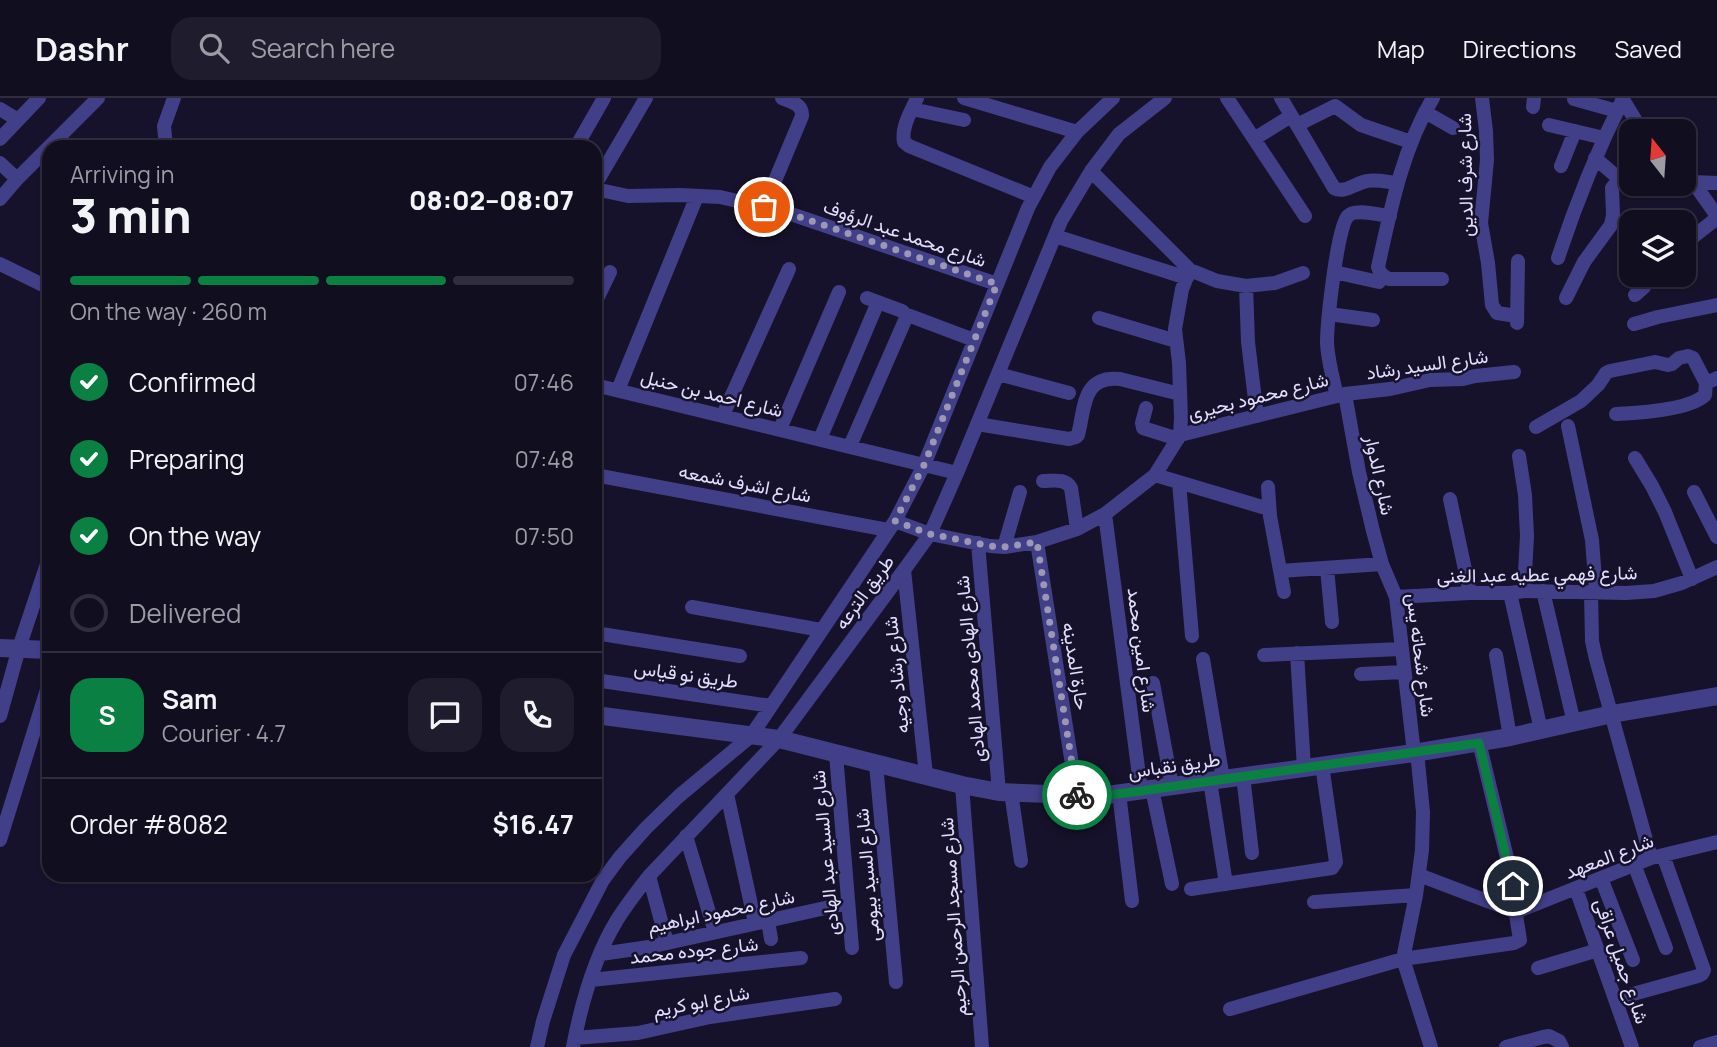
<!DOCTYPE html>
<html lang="en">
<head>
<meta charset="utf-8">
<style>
	body { margin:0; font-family:Manrope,Vazirmatn,sans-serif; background:#1e1c2d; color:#f1f3f6; height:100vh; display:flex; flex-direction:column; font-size:26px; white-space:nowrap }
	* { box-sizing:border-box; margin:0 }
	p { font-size:23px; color:#9c9ca5 }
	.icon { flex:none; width:38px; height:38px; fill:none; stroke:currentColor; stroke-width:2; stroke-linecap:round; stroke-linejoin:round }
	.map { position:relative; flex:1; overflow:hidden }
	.sheet { position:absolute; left:42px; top:42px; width:560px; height:742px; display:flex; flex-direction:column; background:#110e20; border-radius:21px; box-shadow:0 2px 5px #0004,0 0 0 2px #302e3e }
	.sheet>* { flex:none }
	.needle { width:46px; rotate:343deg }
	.tools { position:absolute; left:1619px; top:21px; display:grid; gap:14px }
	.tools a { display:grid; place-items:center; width:77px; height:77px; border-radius:14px; background:#110e20; box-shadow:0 2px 5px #0004,0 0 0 2px #302e3e; font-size:35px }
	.pin { position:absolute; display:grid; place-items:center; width:60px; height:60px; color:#fff; margin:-30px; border:4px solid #fff; border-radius:50%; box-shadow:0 2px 7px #0007 }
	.courier { position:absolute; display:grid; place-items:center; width:70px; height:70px; margin:-35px; border:5px solid #0b8043; border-radius:50%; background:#fff; color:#222; box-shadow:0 2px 9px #0007 }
	.summary em { font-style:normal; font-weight:800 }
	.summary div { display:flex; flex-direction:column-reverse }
	.summary { display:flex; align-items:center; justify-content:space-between; height:119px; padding:0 28px }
	h1 { font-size:46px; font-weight:800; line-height:52px }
	.bar { display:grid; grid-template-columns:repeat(4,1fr); gap:10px 7px; align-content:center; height:84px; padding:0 28px }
	.bar i { height:9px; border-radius:5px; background:#302e3e }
	.bar .active { background:#0b8043 }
	.bar p { grid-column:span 4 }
	.line { display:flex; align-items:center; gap:18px; padding:0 28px; border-top:2px solid #302e3e }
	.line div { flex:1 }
	.round { display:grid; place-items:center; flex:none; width:74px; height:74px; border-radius:21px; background:#1e1c2d }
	ol { padding:0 28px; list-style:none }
	li { display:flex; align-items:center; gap:21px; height:77px }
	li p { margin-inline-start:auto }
	li .icon { padding:7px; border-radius:50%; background:#0b8043; color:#fff; stroke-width:4 }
	li:last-child { color:#9c9ca5 }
	li i { width:38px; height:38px; border:4px solid #302e3e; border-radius:50% }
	header { display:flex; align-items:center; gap:42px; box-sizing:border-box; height:98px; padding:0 35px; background:#110e20; border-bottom:2px solid #302e3e }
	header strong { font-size:33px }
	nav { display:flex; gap:38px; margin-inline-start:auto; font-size:24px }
	.search { width:490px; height:63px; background:#1e1c2d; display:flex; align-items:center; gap:18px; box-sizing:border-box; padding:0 24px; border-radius:21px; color:#9c9ca5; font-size:26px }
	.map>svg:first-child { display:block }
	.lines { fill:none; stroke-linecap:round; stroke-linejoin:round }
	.minor { stroke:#423f89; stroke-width:14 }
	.tertiary { stroke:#423f89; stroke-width:18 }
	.done { stroke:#9b97b4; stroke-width:7; stroke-dasharray:0 12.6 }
	.route { stroke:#0b8043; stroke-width:9 }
	.labels { text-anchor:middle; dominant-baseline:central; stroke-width:5; stroke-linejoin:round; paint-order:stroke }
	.street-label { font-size:19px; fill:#e2defe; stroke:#17122b }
</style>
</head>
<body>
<header>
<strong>Dashr</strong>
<div class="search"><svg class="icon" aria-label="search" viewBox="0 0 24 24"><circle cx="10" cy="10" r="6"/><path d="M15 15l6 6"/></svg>Search here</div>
<nav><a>Map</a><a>Directions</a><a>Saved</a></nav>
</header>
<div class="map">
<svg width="1717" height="949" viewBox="0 0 1717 949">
	<rect width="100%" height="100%" fill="#17122b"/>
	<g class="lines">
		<!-- minor -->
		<path class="minor" d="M917,0C911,14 901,29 904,44L909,48L1034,99
			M964,0L1077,34
			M1227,0L1305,118
			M1281,0L1334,90C1345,96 1355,85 1367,83C1377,81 1387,84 1397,85
			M1433,0C1402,52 1391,110 1378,169C1380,176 1383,178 1389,181H1442
			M1482,0L1486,33L1487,62L1481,125L1488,165L1492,207L1497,215L1517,218
			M1622,0L1642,33
			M1574,1L1617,13
			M1533,9L1534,0
			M0,11L18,22
			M912,11L964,22
			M1425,14L1453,30
			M1297,27L1335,8L1361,27L1411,44
			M1549,27L1604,40
			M0,41L39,0
			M1254,41L1291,18
			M166,49L164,28L174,0
			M576,49L604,0
			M0,65L17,81
			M1561,68L1575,33
			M1091,73L1190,172L1217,183L1246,188L1275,185L1303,175
			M1684,75L1693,84L1717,118
			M1693,84L1717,85
			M595,87L646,0
			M595,91L628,98L680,97L720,99L785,114L997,186
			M0,101L17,81L98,0
			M764,109L802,18C803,6 791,4 782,0
			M1055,138L1187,180
			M1684,146L1717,120
			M1558,160C1576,105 1597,53 1623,1
			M0,166L49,190
			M1334,174L1379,184
			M1246,188L1248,244L1257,318
			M1635,197L1644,189L1651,177
			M1566,200L1584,164L1611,127L1613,117L1612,90L1617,84V79L1595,60
			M595,205L610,174
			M905,216L974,242
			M1329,216L1373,222
			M1099,220L1176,243
			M1517,225L1518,163
			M1634,226L1658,219L1717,207
			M998,276L1069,295
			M595,287L957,375
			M618,292L697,98
			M1345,296L1359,374L1373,433L1382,466L1396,499L1414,655
			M1337,298C1333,281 1328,263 1327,245C1327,227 1337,128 1348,118C1355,110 1379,117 1390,118
			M1146,310L1142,325L1143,330L1178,341
			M1616,316C1638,315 1690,312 1705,297L1706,285L1717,280
			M723,317L789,171
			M977,326L1069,341L1076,339L1078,337C1085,310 1082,277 1120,281L1180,296
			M1568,328L1592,442L1596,494
			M1536,329L1581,303L1598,287L1606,275L1610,273L1655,264L1668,267L1672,266L1679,260L1688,258L1693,260L1706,285
			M780,331L839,194
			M1180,337L1345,296L1390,291L1430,282L1463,281L1475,278L1514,274
			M820,341L878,204
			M850,348L906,220L905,216L902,213L867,200
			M1519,358L1525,397L1527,438L1524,493
			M1635,360L1652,388L1665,414L1692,481
			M595,377L888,432
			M1155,377L1269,411
			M1043,383C1054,383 1065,380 1071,390L1077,431
			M1179,384L1192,538
			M1268,389L1270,418L1284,494
			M1694,394L1717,439
			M1450,401L1470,495
			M1105,416L1141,693
			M895,423L930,436L990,448L1004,449L1037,444L1077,431L1105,416L1155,377L1180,337L1181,320L1179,265L1175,231L1182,191L1190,172
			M1037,444L1077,698
			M978,445L999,694
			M1004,449L1020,394
			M1327,470L1332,524
			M904,472L926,677
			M1280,473L1382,466
			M1543,493L1574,625
			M1591,494L1592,543L1596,561L1651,760
			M1510,495L1541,632
			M1396,499L1470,495H1510L1524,493L1626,495L1654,493L1682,485L1717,469
			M692,509L821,532
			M595,535L740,558
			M1297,555L1304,670
			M1264,557L1401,551
			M1496,557L1510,639
			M1203,561L1223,681
			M1361,576L1404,574
			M595,582L771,608
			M1153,585L1172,688
			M0,618L19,550L49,460
			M1417,654L1423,714L1422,752L1416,797L1403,861L1431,949
			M836,656L852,850
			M876,666L896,884
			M1243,678L1252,755
			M1210,683L1226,786
			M962,687L982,949
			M1152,691L1172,786
			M1011,694L1021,763
			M1119,695L1132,803
			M727,696L755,825
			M686,738L715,834
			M0,742L49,585
			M1634,766L1666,850
			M1419,777L1516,814
			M649,778L667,845
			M1601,780L1633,862
			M1191,791L1332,770L1336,764L1322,667
			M1576,791L1632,949
			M1314,804L1416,797
			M1516,814L1651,760L1717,744
			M768,823L771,841
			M601,856L649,849L848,805
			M1538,870L1598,852
			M591,882L801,860
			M1615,901L1698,878L1702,876L1704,872L1663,757
			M1230,911L1403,861L1514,845L1520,842L1507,760L1479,644
			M575,940L638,935L710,919L835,901
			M537,949L543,923L564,857L603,782L620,759L646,730L679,698L751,638L895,423L924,367L1028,110L1050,69L1077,34L1113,0
			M573,949C581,907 595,858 617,822C627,806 638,792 649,778L779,641L904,472L930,436L957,375L1061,123L1091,73L1119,36L1165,0
			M1506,949L1543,939L1549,938L1559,943L1562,949
			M1700,949L1717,944"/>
		<!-- tertiary -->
		<path class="tertiary" d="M0,550L49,552
			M595,617L779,641L962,687L999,694L1100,698L1414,655L1510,639L1612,616L1717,598"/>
	</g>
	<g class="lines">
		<!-- done -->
		<path class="done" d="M764,109L785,114L997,186L924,367L895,423L930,436L990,448L1004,449L1037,444L1077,697"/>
		<!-- route -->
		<path class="route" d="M1077,697L1100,698L1141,693L1479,645L1513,788"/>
	</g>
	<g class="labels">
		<!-- street labels -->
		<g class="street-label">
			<text transform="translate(1465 77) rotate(-91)">شارع شرف الدين</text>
			<text transform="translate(905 135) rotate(19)">شارع محمد عبد الرؤوف</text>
			<text transform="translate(1427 266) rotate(-8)">شارع السيد رشاد</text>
			<text transform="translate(712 295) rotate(14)">شارع احمد بن حنبل</text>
			<text transform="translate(1258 298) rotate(-14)">شارع محمود بحيرى</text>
			<text transform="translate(1380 377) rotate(78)">شارع الدوار</text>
			<text transform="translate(745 385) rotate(11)">شارع اشرف شمعه</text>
			<text transform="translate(1537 476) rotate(-1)">شارع فهمي عطيه عبد الغنى</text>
			<text transform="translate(864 494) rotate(-54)">طريق الترعه</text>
			<text transform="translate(1142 552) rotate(83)">شارع امين محمد</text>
			<text transform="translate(1421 557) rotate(83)">شارع شحاته يس</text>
			<text transform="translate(1076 568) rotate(81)">حارة المدينه</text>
			<text transform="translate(970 571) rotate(-95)">شارع الهادى محمد الهادى</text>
			<text transform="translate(686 576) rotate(8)">طريق نو قياس</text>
			<text transform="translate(896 577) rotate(-96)">شارع رشاد وجيه</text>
			<text transform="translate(1174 667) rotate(-8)">طريق نقباس</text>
			<text transform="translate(825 755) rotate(-95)">شارع السيد عبد الهادى</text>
			<text transform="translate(1609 758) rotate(-21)">شارع المعهد</text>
			<text transform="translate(867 777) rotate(-95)">شارع السيد بيومى</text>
			<text transform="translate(721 813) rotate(-12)">شارع محمود ابراهيم</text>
			<text transform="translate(953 819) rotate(-94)">شارع مسجد الرحمن الرحيم</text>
			<text transform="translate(694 852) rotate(-6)">شارع جوده محمد</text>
			<text transform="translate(1622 863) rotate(71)">شارع جميل عراقى</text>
			<text transform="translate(701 903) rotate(-11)">شارع ابو كريم</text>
		</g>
	</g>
</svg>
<div class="tools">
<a><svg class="needle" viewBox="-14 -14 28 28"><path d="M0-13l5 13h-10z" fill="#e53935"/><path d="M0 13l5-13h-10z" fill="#9c9ca5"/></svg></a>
<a><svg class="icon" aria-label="layers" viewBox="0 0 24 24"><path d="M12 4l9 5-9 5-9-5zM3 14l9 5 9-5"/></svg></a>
</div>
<div class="pin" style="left:764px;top:109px;background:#ea580c"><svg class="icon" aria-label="bag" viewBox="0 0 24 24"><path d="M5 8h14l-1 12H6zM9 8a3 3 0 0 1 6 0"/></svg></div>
<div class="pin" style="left:1513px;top:788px;background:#1f2937"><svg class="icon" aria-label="home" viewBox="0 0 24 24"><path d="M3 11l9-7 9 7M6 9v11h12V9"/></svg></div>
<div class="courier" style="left:1077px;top:697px"><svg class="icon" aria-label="bike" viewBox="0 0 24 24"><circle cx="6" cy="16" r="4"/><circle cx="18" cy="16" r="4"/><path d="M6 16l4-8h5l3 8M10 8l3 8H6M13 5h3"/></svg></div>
<section class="sheet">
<div class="summary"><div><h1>3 min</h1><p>Arriving in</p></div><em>08:02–08:07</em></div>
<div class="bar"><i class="active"></i><i class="active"></i><i class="active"></i><i></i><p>On the way · 260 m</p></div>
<ol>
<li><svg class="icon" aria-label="check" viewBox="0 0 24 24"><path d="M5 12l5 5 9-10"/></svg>Confirmed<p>07:46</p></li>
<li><svg class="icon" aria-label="check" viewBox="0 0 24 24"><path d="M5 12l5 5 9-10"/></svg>Preparing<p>07:48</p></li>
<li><svg class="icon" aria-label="check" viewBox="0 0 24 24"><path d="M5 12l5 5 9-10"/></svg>On the way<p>07:50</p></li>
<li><i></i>Delivered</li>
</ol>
<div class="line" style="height:126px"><b class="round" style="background:#0b8043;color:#fff">S</b><div><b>Sam</b><p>Courier · 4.7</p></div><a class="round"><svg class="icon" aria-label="chat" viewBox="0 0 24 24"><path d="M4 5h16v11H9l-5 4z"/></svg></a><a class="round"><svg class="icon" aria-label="phone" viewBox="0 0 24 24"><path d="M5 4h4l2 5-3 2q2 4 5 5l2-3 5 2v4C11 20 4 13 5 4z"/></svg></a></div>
<div class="line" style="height:91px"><div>Order #8082</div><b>$16.47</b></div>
</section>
</div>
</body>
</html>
